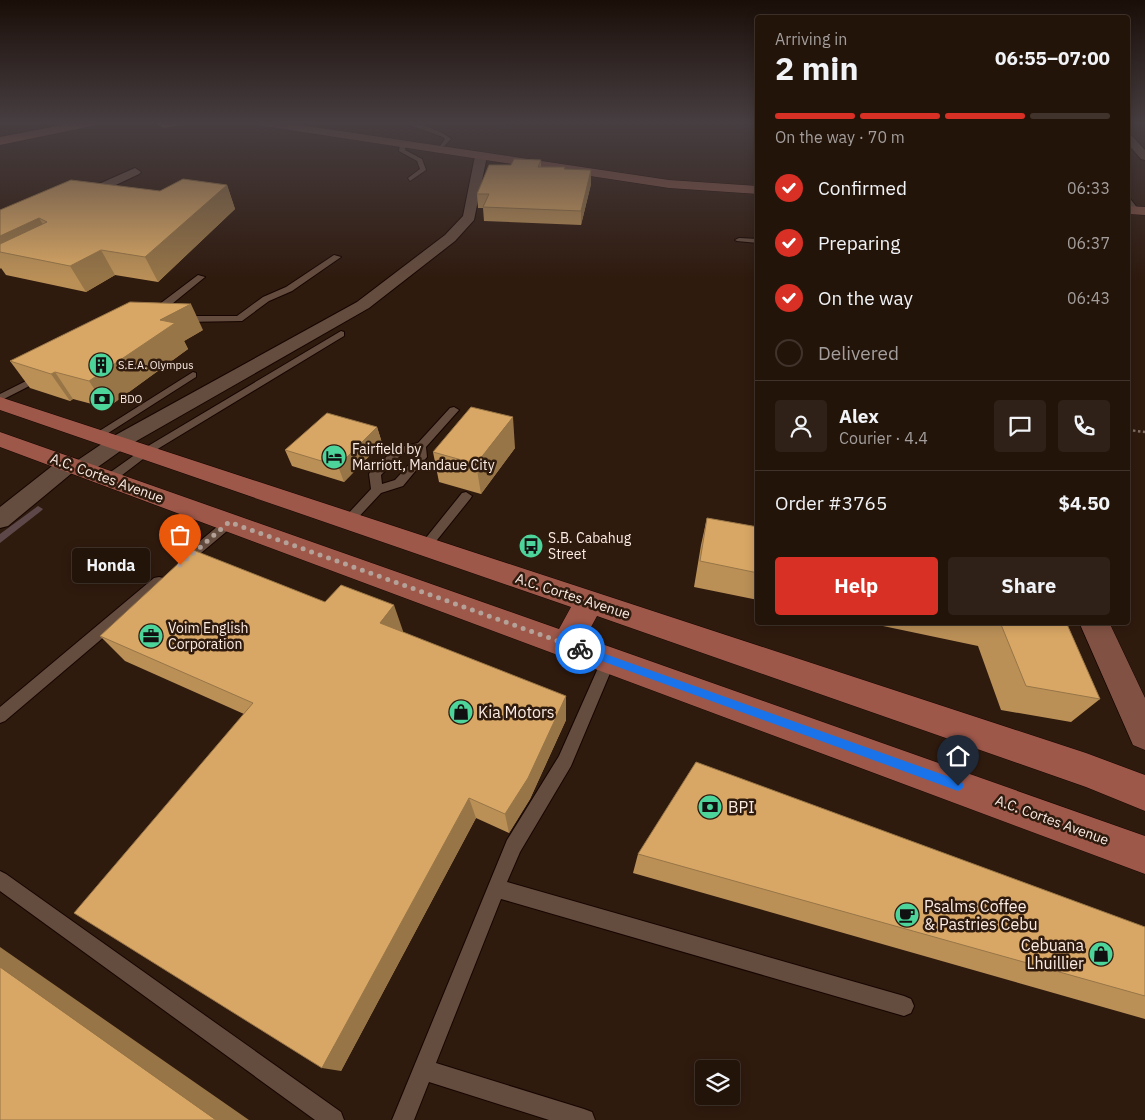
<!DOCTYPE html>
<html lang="en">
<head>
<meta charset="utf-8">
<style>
	body { margin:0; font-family:"IBM Plex Sans",sans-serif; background:#2f2118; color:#f1f3f6; height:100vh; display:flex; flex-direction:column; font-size:19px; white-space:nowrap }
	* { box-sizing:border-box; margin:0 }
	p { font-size:16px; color:#a39e9c }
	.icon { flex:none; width:28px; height:28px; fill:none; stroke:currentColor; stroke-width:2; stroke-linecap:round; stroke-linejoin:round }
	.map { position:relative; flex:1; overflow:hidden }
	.details { position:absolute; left:755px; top:15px; width:375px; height:610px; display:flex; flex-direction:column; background:#23140a; border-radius:5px; box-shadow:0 2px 12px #0003,0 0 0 1px #40332b }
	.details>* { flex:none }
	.fabs { position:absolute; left:695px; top:1060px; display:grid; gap:10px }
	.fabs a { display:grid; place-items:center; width:45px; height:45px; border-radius:5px; background:#23140a; box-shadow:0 2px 12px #0003,0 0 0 1px #40332b; font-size:25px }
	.pin { position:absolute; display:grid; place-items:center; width:42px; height:42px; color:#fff; margin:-51px -21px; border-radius:50% 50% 50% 0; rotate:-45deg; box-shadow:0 0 5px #0007 }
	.pin .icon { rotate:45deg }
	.courier { position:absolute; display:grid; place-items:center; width:50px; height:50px; margin:-25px; border:4px solid #1a73e8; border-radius:50%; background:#fff; color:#222; box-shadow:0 1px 6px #0007 }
	.bubble { position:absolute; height:35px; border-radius:5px; background:#23140a; box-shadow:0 2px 12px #0003,0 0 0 1px #40332b; font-size:16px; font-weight:800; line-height:35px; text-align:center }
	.overview em { font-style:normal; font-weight:800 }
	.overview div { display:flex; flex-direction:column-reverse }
	.overview { display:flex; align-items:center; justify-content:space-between; height:85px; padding:0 20px }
	h1 { font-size:32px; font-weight:800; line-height:38px }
	.bar { display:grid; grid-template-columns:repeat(4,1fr); gap:8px 5px; align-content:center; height:60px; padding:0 20px }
	.bar i { height:6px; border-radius:4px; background:#40332b }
	.bar .selected { background:#d93025 }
	.bar p { grid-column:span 4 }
	.line { display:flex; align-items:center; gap:12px; padding:0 20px; border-top:1px solid #40332b }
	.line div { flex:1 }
	.round { display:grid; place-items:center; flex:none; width:52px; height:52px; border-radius:5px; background:#2f2118 }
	ol { padding:0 20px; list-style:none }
	li { display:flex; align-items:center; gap:15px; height:55px }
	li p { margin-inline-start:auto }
	li .icon { padding:5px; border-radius:50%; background:#d93025; color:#fff; stroke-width:4 }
	li:last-child { color:#a39e9c }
	li i { width:28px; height:28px; border:2px solid #40332b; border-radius:50% }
	.cta { display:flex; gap:10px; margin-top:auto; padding:10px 20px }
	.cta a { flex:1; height:58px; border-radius:5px; background:#d93025; color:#fff; font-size:20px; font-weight:800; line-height:58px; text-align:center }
	.cta a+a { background:#2f2118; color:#f1f3f6 }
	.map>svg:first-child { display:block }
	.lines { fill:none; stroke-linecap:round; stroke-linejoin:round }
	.stream { fill:#5e4748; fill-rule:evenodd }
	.lane-casing { stroke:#160500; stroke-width:2 }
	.street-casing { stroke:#160500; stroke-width:2 }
	.secondary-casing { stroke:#160500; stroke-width:1 }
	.primary-casing { stroke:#160500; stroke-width:1 }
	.path { stroke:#7f6d62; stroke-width:2.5; stroke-dasharray:2.5 2.5; stroke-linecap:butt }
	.lane { fill:#644c3e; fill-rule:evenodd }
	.street { fill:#644c3e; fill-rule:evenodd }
	.secondary { fill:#815244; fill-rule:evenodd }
	.primary { fill:#9e584a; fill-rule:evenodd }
	.wall { fill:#ba9057 }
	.shaded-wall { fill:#977547 }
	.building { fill:#d8a765; stroke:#977547 }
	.route { fill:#1a73e8 }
	.done { stroke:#b4a299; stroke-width:5; stroke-dasharray:0 9 }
	.labels { text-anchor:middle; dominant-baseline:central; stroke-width:5; stroke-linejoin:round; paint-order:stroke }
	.far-poi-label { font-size:11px; fill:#fbece4; stroke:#2f1a0e; text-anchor:start }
	.poi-label { font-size:14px; fill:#fbece4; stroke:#2f1a0e; text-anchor:start }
	.street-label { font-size:14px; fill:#fbece4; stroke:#2f1a0e }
	.near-poi-label { font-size:16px; fill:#fbece4; stroke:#2f1a0e; text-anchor:start }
</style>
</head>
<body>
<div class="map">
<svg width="1145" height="1120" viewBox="0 0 1145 1120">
	<rect width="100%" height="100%" fill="#2f1a0e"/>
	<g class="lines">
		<!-- stream -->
		<path class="stream" d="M38,506L43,509L41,511L0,543V534Z"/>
		<defs>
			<path id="lane" d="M401,122C415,122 440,129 451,139L444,146H440L445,139L443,137Z
				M403,142L406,144L405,150L422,159L426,170L410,181L408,178L420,169L417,161L399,151L400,144Z
				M1128,196L1139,210L1138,211L1133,210L1128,202Z
				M739,238L758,239V243L737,241L735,240Z
				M334,255L341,257L292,291L269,301L242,321L183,322L179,319L183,316H237L263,297L286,287Z
				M198,275L205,277L156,317H150L149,315L153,309Z
				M341,331L344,332V336L151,453L113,482H105L103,479L105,476L143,449Z
				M193,372L196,373V377L102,437H94L93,435Z
				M42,373L47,376L45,378L0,401V394Z
				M454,407L459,410L426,447L427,457L403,486L381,493L353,523H345L343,520L345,517L371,489L369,474L371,471L396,448L418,443L450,408ZM416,450L417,456L395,480L382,484L381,475L403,453Z
				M466,492L472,496L470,499L429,550H421L419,547L421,544L462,493Z
				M229,519L233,520L235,523L233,526L188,564H180L178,561L180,558L225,520Z
				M159,577L164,578L165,582L164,586L5,721L0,723V707L154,578Z
				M609,653L614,655L616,659L571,766L520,852L507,882L904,996L911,999L914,1006L911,1013L904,1016L501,899L436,1063L584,1109L592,1112L595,1120H549L429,1082L414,1120H392L507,840L559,756L602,659L604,655Z
				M0,871L6,874L341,1112L344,1120H315L0,891Z"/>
			<path id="street" d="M52,122H64L70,128L65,131Z
				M1128,135L1132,136L1145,150V160L1141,159L1128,144Z
				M481,153L487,156L474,220L455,241L369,308L126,447L88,474L80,476L72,473L8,526L0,528V507L61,459L69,457L78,460L112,437L357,302L445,235L463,216L475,156Z
				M135,168L141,172L139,174L82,201H74L72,198L74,195Z"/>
			<path id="secondary" d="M252,122H280L669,180L758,186V194L669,188L257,125Z
				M1128,206L1145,207V215L1128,214Z
				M1079,622H1109L1145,698V750L1133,745Z"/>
			<path id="primary" d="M79,122H102L97,125L0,145V137Z
				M0,397L1086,753L1145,775V811L1086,787L597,616L585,638L1145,836V874L0,447V432L559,629L571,607L0,410Z"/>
		</defs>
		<!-- lane casing -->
		<use href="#lane" class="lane-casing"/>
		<!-- street casing -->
		<use href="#street" class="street-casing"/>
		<!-- secondary casing -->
		<use href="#secondary" class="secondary-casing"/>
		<!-- primary casing -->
		<use href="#primary" class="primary-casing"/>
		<!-- path -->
		<path class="path" d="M1128,430L1145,432"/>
		<!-- lane -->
		<use href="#lane" class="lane"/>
		<!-- street -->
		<use href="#street" class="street"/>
		<!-- secondary -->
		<use href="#secondary" class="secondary"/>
		<!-- primary -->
		<use href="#primary" class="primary"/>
	</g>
	<!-- wall -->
	<path class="wall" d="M153,122H192L164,128Z
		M541,160V167H565V169L591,170V184L581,225L484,221L483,208H478L477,194L511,165Z
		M227,185L235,209L158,282L115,275L86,292L6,275L1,268L0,269V210L160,191Z
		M203,330L184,341L188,349L107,408L73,399L70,401L30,388L10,361Z
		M377,427L382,443L344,482L292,466L285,450Z
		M515,448L481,494L439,482L433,452Z
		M707,518L758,527V600L694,587L701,545Z
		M325,602L403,631V632L566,720L530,799L509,833L476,818L341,1071L244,714L125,661L100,636Z
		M864,622H1066L1100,699L1071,722L1001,710L978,646Z
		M638,854L1145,927V1019L633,873Z"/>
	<!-- shaded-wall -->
	<path class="shaded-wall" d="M161,122H192L164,128Z
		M591,170V184L581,225V211Z
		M227,185L235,209L158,282L145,257Z
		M39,218L54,242L0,252V236Z
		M101,250L115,275L86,292L70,266Z
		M191,304L203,330L184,341L188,349L107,408L89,381L160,320Z
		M55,372L73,399L70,401L51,374Z
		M513,417L515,448L481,494L476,464Z
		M377,427L382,443L344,482L338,466Z
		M394,605L403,631L390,649L380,623Z
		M566,696V720L530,799L509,833L505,814Z
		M469,798L476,818L341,1071L322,1068Z
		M0,947L249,1120H216L0,967Z"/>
	<!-- building -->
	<path class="building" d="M514,159L541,160L538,167H565L564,169L591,170L581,211L483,207L489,194H477L489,165H511Z
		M183,179L227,185L145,257L101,250L70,266L0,252V244L47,222L39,218L0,236V210L71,180L160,191Z
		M130,302L191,304L160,320L175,323L89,381L55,372L51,374L10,361Z
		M471,407L513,417L476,464L433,452Z
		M327,413L377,427L338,466L285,450Z
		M707,518L758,527V573L700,561Z
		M193,550L325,602L341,585L394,605L380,623L566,696L528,778L505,814L469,798L322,1068L74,913L253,703L100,636Z
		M1000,622H1066L1100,699L1026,686Z
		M696,762L1145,927V996L638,854Z
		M0,967L216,1120H0Z"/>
	<!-- sky -->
	<linearGradient id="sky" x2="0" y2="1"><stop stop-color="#1a0e08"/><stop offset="0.44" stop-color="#473e41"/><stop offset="1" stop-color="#473e41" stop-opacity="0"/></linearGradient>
	<rect width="1145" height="279" fill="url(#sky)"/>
	<!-- route -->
	<path class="route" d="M580,645L958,780L962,782L964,786L962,789L958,791L577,652V646Z"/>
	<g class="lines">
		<!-- done -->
		<path class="done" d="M180,565L229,522L580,649"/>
	</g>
	<!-- icons -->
	<defs>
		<symbol id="building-disc" viewBox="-11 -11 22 22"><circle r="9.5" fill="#4cd49b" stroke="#2f1a0e"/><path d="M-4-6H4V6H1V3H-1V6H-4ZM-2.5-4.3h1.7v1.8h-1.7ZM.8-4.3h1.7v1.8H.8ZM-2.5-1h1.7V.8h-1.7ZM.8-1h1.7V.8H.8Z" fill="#111"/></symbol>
		<symbol id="bank-disc" viewBox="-11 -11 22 22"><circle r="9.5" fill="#4cd49b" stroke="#2f1a0e"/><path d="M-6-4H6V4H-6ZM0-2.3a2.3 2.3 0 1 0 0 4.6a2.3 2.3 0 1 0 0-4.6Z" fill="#111"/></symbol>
		<symbol id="hotel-disc" viewBox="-11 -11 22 22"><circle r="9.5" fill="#4cd49b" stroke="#2f1a0e"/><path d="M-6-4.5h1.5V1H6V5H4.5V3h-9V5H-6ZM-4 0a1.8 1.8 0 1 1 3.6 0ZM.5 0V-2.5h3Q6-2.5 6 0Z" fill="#111"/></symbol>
		<symbol id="bus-disc" viewBox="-11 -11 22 22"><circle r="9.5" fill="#4cd49b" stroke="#2f1a0e"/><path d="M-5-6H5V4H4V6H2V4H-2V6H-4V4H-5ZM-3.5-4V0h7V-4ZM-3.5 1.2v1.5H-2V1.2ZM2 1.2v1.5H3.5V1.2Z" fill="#111"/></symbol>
		<symbol id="office-disc" viewBox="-11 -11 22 22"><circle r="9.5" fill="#4cd49b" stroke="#2f1a0e"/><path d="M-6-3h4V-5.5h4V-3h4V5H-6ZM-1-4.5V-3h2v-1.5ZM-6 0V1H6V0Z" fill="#111"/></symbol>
		<symbol id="shop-disc" viewBox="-11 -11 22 22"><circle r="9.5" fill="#4cd49b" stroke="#2f1a0e"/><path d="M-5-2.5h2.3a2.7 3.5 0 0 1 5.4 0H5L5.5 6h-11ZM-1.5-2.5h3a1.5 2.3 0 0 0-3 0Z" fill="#111"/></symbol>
		<symbol id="cafe-disc" viewBox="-11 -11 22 22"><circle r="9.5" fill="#4cd49b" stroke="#2f1a0e"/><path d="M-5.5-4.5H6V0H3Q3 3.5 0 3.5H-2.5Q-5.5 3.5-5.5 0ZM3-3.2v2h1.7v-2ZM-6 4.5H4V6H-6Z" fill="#111"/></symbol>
	</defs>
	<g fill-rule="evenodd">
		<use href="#building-disc" x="87" y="351" width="28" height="28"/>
		<use href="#bank-disc" x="88" y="385" width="28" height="28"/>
		<use href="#hotel-disc" x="320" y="443" width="28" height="28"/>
		<use href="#bus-disc" x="517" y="532" width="28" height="28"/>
		<use href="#office-disc" x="137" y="622" width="28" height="28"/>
		<use href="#shop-disc" x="447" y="698" width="28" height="28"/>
		<use href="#bank-disc" x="696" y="793" width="28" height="28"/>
		<use href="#cafe-disc" x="893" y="901" width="28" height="28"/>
		<use href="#shop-disc" x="1087" y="940" width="28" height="28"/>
	</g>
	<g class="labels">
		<!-- far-poi labels -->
		<g class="far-poi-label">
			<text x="118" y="365">S.E.A. Olympus</text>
			<text x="120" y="399">BDO</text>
		</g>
		<!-- poi labels -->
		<g class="poi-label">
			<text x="352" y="449">Fairfield by<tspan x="352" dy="16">Marriott, Mandaue City</tspan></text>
			<text x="548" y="538">S.B. Cabahug<tspan x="548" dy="16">Street</tspan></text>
			<text x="168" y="628">Voim English<tspan x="168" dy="16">Corporation</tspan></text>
		</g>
		<!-- street labels -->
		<g class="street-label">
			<text transform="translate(107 478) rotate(20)">A.C. Cortes Avenue</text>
			<text transform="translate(573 596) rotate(18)">A.C. Cortes Avenue</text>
			<text transform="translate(1052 820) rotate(20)">A.C. Cortes Avenue</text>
		</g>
		<!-- near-poi labels -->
		<g class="near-poi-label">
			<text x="478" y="712">Kia Motors</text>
			<text x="728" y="807">BPI</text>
			<text x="924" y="906">Psalms Coffee<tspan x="924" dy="18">&amp; Pastries Cebu</tspan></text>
			<text x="1084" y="945" text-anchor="end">Cebuana<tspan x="1084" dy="18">Lhuillier</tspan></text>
		</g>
	</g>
</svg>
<div class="fabs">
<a><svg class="icon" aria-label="layers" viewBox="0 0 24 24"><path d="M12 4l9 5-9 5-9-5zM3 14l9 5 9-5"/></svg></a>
</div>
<div class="pin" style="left:180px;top:565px;background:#ea580c"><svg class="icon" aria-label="bag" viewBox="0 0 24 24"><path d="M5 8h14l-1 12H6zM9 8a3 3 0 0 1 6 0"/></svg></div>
<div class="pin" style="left:958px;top:786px;background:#1f2937"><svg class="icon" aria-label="home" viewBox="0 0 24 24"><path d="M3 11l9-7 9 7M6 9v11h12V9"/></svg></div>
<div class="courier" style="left:580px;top:649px"><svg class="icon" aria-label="bike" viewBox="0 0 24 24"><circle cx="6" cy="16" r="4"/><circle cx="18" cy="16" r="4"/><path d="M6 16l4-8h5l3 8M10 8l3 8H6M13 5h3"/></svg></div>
<div class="bubble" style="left:72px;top:548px;width:78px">Honda</div>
<section class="details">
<div class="overview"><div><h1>2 min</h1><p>Arriving in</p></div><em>06:55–07:00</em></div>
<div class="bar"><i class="selected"></i><i class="selected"></i><i class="selected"></i><i></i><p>On the way · 70 m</p></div>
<ol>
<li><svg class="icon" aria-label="check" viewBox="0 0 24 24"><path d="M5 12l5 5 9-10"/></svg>Confirmed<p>06:33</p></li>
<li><svg class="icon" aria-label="check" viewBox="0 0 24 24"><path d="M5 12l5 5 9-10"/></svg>Preparing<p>06:37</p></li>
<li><svg class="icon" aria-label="check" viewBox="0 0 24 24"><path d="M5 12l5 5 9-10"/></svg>On the way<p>06:43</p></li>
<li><i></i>Delivered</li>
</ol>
<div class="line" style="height:90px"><a class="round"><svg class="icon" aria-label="person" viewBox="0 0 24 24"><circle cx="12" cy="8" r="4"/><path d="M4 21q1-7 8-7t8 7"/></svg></a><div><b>Alex</b><p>Courier · 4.4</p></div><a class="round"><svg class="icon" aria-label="chat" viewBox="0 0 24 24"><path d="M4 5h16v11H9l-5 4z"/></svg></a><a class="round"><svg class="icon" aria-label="phone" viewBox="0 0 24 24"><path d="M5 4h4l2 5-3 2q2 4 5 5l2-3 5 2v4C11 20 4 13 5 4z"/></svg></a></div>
<div class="line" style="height:65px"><div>Order #3765</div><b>$4.50</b></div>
<div class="cta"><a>Help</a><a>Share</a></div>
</section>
</div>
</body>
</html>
